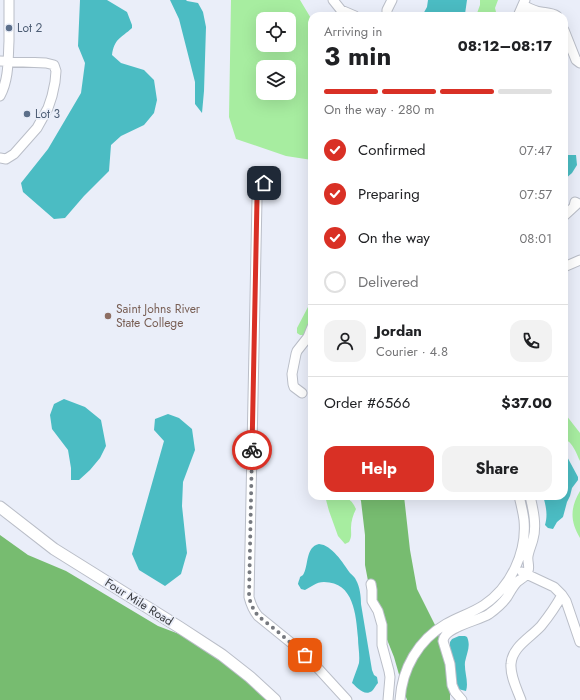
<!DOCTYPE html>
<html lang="en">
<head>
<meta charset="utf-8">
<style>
	body { margin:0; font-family:Jost,sans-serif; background:#f2f2f2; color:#202124; height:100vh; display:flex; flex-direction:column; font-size:15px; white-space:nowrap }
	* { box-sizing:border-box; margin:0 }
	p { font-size:13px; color:#757577 }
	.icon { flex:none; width:22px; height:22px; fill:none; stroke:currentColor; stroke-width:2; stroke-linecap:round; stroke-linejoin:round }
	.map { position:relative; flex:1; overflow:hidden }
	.side { position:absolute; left:308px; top:12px; width:260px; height:488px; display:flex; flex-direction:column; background:#fff; border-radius:12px; box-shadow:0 4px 16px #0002 }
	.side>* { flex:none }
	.buttons { position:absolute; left:256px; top:12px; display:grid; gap:8px }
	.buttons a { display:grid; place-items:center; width:40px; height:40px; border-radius:8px; background:#fff; box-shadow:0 4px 16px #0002; font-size:20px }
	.pin { position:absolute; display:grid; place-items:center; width:34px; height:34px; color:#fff; margin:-17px; border-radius:8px; box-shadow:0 2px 6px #0006 }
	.courier { position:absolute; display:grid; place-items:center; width:40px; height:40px; margin:-20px; border:3px solid #d93025; border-radius:50%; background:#fff; color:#222; box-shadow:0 1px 5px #0007 }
	.head em { font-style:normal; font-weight:700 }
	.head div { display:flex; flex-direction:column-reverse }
	.head { display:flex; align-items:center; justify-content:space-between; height:68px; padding:0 16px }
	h1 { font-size:26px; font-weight:700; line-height:30px }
	.bar { display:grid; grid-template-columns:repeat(4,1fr); gap:6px 4px; align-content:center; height:48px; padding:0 16px }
	.bar i { height:5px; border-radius:3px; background:#e0e0e0 }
	.bar .current { background:#d93025 }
	.bar p { grid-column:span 4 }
	.line { display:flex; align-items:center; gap:10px; padding:0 16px; border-top:1px solid #e0e0e0 }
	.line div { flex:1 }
	.round { display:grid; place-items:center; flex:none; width:42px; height:42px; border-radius:12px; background:#f2f2f2 }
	ol { padding:0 16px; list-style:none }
	li { display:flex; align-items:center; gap:12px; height:44px }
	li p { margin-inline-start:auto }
	li .icon { padding:4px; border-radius:50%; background:#d93025; color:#fff; stroke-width:4 }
	li:last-child { color:#757577 }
	li i { width:22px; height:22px; border:2px solid #e0e0e0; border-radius:50% }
	.action { display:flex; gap:8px; margin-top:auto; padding:8px 16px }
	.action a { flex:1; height:46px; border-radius:12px; background:#d93025; color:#fff; font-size:16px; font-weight:700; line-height:46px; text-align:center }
	.action a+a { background:#f2f2f2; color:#202124 }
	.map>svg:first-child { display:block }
	.green { fill:#a7eda0; fill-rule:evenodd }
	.forest { fill:#77bc70 }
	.water { fill:#4bbcc3 }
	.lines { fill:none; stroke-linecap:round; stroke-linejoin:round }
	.minor-casing { stroke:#babec8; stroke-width:11 }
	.major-casing { stroke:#babec8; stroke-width:13 }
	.minor { stroke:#fff; stroke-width:9 }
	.major { stroke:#fff; stroke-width:11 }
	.done { stroke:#76797f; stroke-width:4; stroke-dasharray:0 7.2 }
	.route { stroke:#d93025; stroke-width:5 }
	.service-dot { fill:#5c6f8a; stroke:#eaeef9; stroke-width:1.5 }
	.education-dot { fill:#8d6e63; stroke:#eaeef9; stroke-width:1.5 }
	.labels { text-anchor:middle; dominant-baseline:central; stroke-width:3.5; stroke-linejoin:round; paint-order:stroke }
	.service-label { font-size:12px; fill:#4e5e75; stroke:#eaeef9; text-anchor:start }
	.education-label { font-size:12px; fill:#785e54; stroke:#eaeef9; text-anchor:start }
	.street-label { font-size:12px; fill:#383a3e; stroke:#eaeef9 }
</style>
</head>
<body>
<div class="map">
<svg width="580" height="700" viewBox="0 0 580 700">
	<rect width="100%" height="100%" fill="#eaeef9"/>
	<!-- green -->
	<path class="green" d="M231,0H300L312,20V160L286,156L236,139L229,117ZM263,19H289V45H263ZM263,67H289V93H263Z
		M480,0H498L495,8L497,16H476L480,5Z
		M312,304V320L304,335H300L297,333V328L308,307Z
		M564,405L566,415L580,433V461C576,453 573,442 564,439Z
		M580,491V538C570,521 570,508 580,491Z
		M325,496C339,496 350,494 356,509C353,515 351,521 351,528C351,534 352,537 349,542L345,544L338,536L329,511Z"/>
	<!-- forest -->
	<path class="forest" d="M359,496H404L410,550L417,589L436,627L400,678L394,657L372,602L365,565V535L361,501Z
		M0,535L28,555L66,571L158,626L187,637L221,658L270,700H0Z
		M439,634L450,688V700H407L404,691L406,681L415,661L428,643Z"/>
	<!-- water -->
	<path class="water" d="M80,0H107L127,12L132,25V28C121,38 114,39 112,55L121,63L144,70L154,80L157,100L154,113L144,125L121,136L111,145L109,171L84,196L65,218L54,219L23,192L21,183L48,149L81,93L85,63L78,46Z
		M170,0H186L187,1L198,3L203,12L206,27L204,91L202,113L195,104V82L179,19Z
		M428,0H467L465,14L463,16H422L427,7Z
		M568,155H576L577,165L572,173L564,180V157Z
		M64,399L85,407L101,420L106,446L100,458L90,470L79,480H71V468L68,450L52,429L50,415L54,404Z
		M168,414L179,418L192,429L195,450L183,482L182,506L187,553L181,574L165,586L139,570L132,554L164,441L154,430L155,419Z
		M564,451L578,477V480L572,488L570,496L567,502L563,517L557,522L553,529L548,528L545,525C548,515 546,506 543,496H564Z
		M319,544C332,545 343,563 350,573C352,575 355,577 356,580C360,587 361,597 361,604L372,670L374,675L377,677L378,683C376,685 374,689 372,691C364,697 356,686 352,683C354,676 357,670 359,663C360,655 358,646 358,638C356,615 354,582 324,582C316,582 311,587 305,590L301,589L298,584C298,583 300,578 300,577C301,576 302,576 303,575C309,566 305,547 319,544Z
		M459,636H465L467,637C471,646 467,652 465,662C464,672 469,682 466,691L458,689C455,683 456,676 455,670C454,660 449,651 450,642L452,639Z"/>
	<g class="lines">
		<defs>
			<path id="minor" d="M333,0L341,10L355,16
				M523,5C529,8 534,11 541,12C547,13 552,13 557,16
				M387,16V10L392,0
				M518,16L525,0
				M564,30L576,60L580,63
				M0,61L46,63L54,65L56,71L55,82L52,96L48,108L42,119L37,128L14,154L6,159L0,158
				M0,96C9,79 8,60 9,41C9,27 9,14 9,0
				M264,183L258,192L257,199L249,597C251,605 253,610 258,616L295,646L314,664L347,700
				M564,216L577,204V203L575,202L574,206
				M564,267L580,260
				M302,393L294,387L293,384L292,374L296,354L297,351L308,337L312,327
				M522,572L554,587L562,595L566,601L580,642
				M371,584L372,590V601L378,611L382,625V645L389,671L390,677L388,700
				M400,700C402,669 418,640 446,624C458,617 472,613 484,605C511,587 527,552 524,520C523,512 521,504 519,496
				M462,700L455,692L452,685L450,664L443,641C444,627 478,621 489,614C496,609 502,604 507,597C510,592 513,586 517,582C522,578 526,577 528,571C530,567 527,561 528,556C529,550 532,544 533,539C537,525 533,509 530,496
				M521,700C517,689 510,676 511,664C512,647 530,638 541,626C549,616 556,606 562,595"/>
			<path id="major" d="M0,507L54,549L179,627L222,655L250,677L275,700"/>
		</defs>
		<!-- minor casing -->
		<use href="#minor" class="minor-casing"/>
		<!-- major casing -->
		<use href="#major" class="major-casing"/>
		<!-- minor -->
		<use href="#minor" class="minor"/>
		<!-- major -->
		<use href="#major" class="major"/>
	</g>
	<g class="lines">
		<!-- done -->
		<path class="done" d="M252,450L249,597L251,604L254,610L258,616L277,631L305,655"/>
		<!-- route -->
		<path class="route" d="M252,450L257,199L258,192L264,183"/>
	</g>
	<!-- markers -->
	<g class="service-dot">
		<circle cx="9" cy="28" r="4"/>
		<circle cx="27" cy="114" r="4"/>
	</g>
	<circle class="education-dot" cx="108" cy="316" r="4"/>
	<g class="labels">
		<!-- service labels -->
		<g class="service-label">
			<text x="17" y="28">Lot 2</text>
			<text x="35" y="114">Lot 3</text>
		</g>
		<!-- education labels -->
		<g class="education-label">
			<text x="116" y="309">Saint Johns River<tspan x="116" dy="14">State College</tspan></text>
		</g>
		<!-- street labels -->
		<g class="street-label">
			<text transform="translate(139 602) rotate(32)">Four Mile Road</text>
		</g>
	</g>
</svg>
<div class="buttons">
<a><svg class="icon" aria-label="locate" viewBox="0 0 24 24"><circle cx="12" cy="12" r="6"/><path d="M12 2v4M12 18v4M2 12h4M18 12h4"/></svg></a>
<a><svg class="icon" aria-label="layers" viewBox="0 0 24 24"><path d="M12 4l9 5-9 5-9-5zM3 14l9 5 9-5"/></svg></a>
</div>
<div class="pin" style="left:305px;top:655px;background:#ea580c"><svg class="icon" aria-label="bag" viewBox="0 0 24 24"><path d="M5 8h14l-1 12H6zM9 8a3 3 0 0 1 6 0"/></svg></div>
<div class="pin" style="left:264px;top:183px;background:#1f2937"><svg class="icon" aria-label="home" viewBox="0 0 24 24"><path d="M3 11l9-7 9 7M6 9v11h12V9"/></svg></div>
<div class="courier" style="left:252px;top:450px"><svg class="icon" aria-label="bike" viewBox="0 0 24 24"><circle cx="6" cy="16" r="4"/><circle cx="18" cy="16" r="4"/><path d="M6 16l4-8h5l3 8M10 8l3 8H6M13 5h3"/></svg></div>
<section class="side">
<div class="head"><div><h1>3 min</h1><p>Arriving in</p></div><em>08:12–08:17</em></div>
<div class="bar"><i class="current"></i><i class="current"></i><i class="current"></i><i></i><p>On the way · 280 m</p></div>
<ol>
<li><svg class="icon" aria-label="check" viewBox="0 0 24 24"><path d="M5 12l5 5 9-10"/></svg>Confirmed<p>07:47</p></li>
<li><svg class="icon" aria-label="check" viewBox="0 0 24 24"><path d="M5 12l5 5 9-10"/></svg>Preparing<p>07:57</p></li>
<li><svg class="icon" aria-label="check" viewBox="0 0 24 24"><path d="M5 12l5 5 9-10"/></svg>On the way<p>08:01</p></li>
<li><i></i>Delivered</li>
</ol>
<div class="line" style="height:72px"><a class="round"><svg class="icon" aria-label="person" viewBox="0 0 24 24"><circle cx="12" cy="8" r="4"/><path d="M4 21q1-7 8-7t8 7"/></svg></a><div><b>Jordan</b><p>Courier · 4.8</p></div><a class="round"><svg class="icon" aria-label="phone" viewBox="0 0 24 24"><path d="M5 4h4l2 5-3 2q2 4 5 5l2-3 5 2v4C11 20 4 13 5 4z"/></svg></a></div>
<div class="line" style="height:52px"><div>Order #6566</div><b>$37.00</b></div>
<div class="action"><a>Help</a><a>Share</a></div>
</section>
</div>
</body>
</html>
